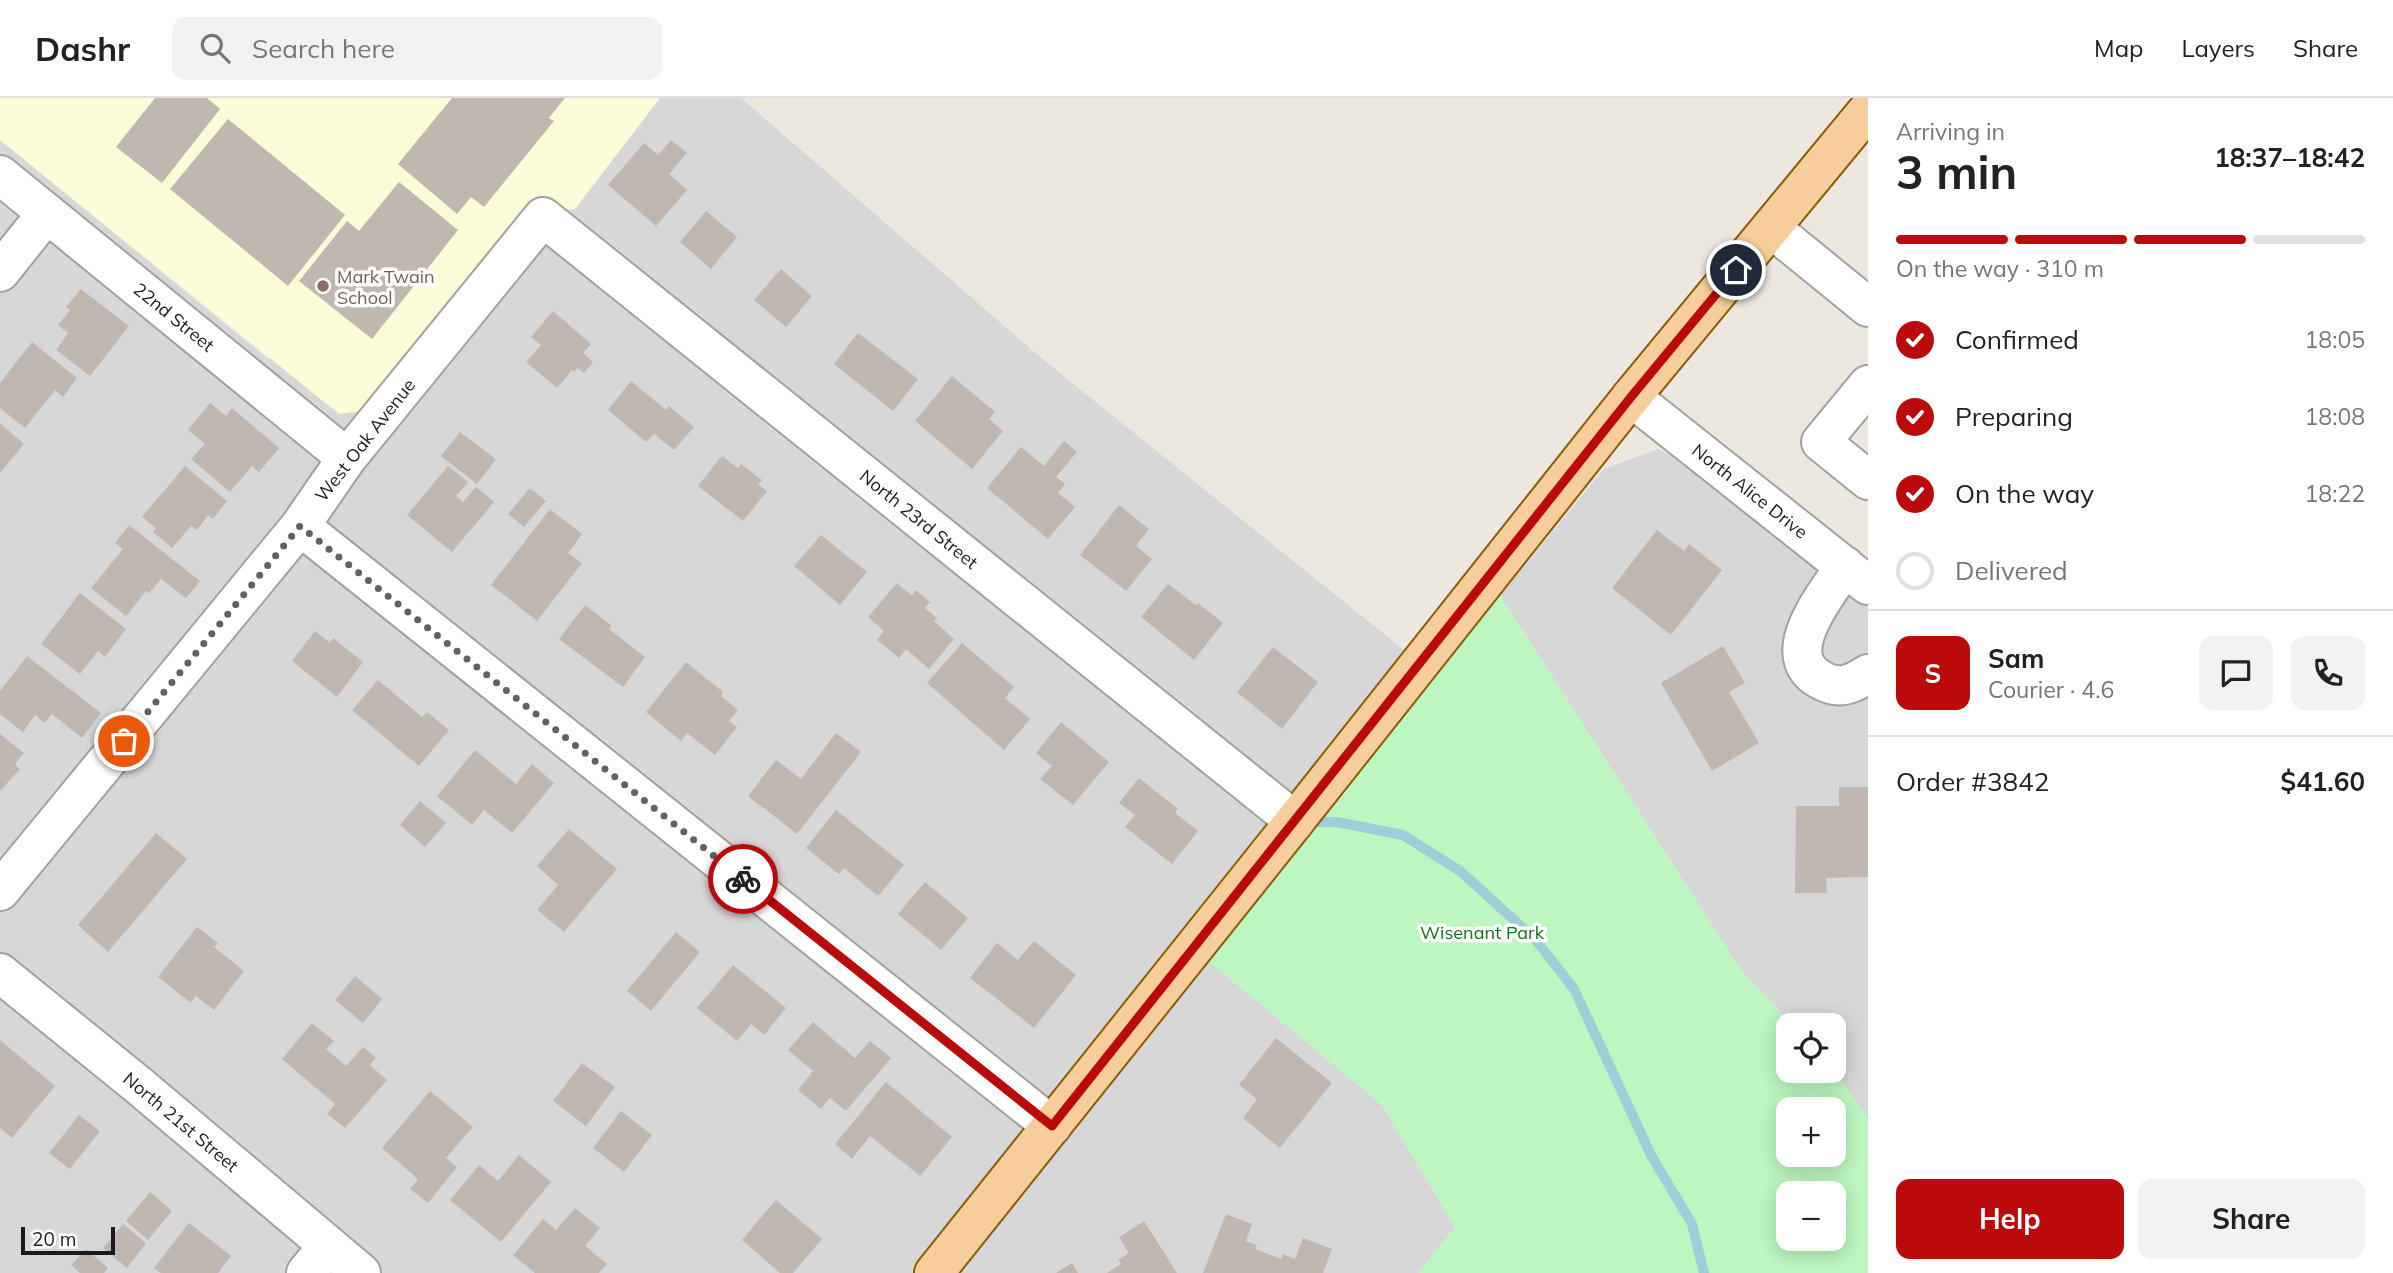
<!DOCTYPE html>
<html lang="en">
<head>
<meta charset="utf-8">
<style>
	body { margin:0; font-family:Mulish,sans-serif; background:#f2f2f2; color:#222; height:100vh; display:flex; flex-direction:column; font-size:26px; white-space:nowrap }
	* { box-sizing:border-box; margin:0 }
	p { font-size:23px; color:#767676 }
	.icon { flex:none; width:38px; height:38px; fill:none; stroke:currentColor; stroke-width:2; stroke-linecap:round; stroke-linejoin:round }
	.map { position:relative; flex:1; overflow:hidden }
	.sheet { display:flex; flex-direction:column; background:#fff; width:525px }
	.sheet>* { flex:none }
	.tools { position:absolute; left:1776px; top:915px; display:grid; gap:14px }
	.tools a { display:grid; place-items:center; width:70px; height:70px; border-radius:14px; background:#fff; box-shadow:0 4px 18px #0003; font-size:35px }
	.scale { position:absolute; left:21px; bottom:18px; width:94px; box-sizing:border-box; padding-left:7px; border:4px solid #1a1a1a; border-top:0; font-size:19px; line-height:24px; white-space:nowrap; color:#1a1a1a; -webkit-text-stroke:5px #fff; paint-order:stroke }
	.pin { position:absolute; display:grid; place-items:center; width:60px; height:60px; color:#fff; margin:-30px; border:4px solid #fff; border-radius:50%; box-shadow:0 2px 7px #0007 }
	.courier { position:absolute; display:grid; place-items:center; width:70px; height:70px; margin:-35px; border:5px solid #bb0a0c; border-radius:50%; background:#fff; color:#222; box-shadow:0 2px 9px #0007 }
	.head em { font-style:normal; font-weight:700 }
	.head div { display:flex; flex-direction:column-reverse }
	.head { display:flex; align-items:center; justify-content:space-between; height:119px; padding:0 28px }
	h1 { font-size:46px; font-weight:700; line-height:52px }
	.bar { display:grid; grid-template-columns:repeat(4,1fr); gap:10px 7px; align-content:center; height:84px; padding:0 28px }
	.bar i { height:9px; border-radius:5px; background:#e0e0e0 }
	.bar .selected { background:#bb0a0c }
	.bar p { grid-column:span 4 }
	.line { display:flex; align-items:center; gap:18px; padding:0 28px; border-top:2px solid #e0e0e0 }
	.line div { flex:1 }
	.round { display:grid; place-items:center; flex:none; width:74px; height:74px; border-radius:14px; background:#f2f2f2 }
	ol { padding:0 28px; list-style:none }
	li { display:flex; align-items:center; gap:21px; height:77px }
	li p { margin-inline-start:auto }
	li .icon { padding:7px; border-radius:50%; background:#bb0a0c; color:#fff; stroke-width:4 }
	li:last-child { color:#767676 }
	li i { width:38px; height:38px; border:4px solid #e0e0e0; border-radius:50% }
	.cta { display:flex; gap:14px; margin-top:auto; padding:14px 28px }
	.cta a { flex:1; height:80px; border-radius:14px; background:#bb0a0c; color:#fff; font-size:28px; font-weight:700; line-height:80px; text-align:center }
	.cta a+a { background:#f2f2f2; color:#222 }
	header { display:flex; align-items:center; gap:42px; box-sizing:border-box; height:98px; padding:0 35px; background:#fff; border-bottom:2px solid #e0e0e0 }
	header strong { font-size:33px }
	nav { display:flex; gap:38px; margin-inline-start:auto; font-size:24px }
	.search { width:490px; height:63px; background:#f2f2f2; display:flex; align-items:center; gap:18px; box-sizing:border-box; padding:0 24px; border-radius:14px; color:#767676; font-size:26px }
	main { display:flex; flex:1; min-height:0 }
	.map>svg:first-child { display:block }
	.residential { fill:#d8d7d7 }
	.education { fill:#fdfcd8 }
	.park { fill:#bdf6c1; fill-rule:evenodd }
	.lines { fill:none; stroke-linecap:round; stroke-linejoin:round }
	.stream { stroke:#a2ccd8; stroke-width:10 }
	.building { fill:#c0b7b0 }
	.minor-casing { stroke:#a1a1a1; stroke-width:42 }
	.major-casing { stroke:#895d07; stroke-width:42 }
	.minor { stroke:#fff; stroke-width:38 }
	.major { stroke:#f6cd9b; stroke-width:38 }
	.done { stroke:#64625f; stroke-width:7; stroke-dasharray:0 12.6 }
	.route { stroke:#bb0a0c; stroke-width:9 }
	.education-dot { fill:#8d6e63; stroke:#fff; stroke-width:2.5 }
	.labels { text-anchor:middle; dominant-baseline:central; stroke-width:7; stroke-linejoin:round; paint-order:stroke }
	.education-label { font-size:18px; fill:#785e54; stroke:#fff; text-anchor:start }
	.street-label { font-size:18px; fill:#1a1a1a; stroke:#fff }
	.park-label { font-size:18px; fill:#107117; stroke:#fff }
</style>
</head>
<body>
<header>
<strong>Dashr</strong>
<div class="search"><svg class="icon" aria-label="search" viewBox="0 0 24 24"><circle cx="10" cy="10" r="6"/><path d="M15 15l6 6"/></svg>Search here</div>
<nav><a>Map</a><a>Layers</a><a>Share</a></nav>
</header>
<main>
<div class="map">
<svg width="1868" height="1175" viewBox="0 0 1868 1175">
	<rect width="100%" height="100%" fill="#ece8e0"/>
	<!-- residential -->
	<path class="residential" d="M660,0H741L1046,264L1409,556L916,1175H0V42L268,261L524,115L575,110Z
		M1658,351L1697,370L1868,508V1019L1833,973L1834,928L1792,927L1741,872L1500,497L1604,371Z
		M1206,861L1381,1006L1455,1129L1418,1175H958Z"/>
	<!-- education -->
	<path class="education" d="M0,0H660L575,111L524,115L362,313L339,316L0,42Z"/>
	<!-- park -->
	<path class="park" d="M1500,497L1741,872L1792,927L1788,928V973H1833L1868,1019V1175H1418L1455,1129L1381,1006L1206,861ZM1788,1012H1834V1057H1788ZM1788,1096H1834V1141H1788Z"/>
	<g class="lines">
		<!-- stream -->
		<path class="stream" d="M1317,724H1337L1403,737L1460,773L1535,841L1574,891L1651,1057L1692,1126L1704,1175"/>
	</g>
	<!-- building -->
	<path class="building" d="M155,0H207L220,11L162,85L116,49Z
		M452,0H565L549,20L554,23L484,109L471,99L457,116L398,66Z
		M228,21L345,117L288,188L170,91Z
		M671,42L687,55L669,76L687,92L656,128L608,87L644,45L658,57Z
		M399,84L458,132L372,241L299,183L347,123L359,133Z
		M706,113L737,139L711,171L680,144Z
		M781,171L812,198L786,229L754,202Z
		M81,191L129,228L90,278L56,252L68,235L58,227L70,212L66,209Z
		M553,213L591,246L583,255L593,264L584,275L578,270L574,274L572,272L557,290L526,264L541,247L531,239Z
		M858,235L918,281L893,313L834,266Z
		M32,244L77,280L63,299L55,292L25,330L0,310V285Z
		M952,278L995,314L989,321L1003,333L972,371L915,323Z
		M631,283L666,312L669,308L694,329L674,352L654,336L646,344L608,312Z
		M210,305L226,318L232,310L279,350L259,374L252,368L230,394L191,361L205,346L188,332Z
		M0,325L24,346L0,375Z
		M460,334L496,361L477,386L441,358Z
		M1064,343L1077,354L1056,379L1065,386L1058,395L1075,409L1048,441L987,390L1021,349L1044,368Z
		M722,358L738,370L741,366L762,382L758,386L767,393L743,423L698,388Z
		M185,368L227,403L213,421L208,417L197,432L191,428L172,450L153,434L156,430L142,419Z
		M448,368L468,384L456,398L463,404L476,389L494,404L452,454L407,417Z
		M530,390L546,403L524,429L508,416Z
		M1119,407L1149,431L1136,448L1152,461L1126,493L1080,457Z
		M550,411L582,436L568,455L582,465L537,523L491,487Z
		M129,427L200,483L186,500L161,481L149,495L146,493L126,518L91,490L123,451L115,445Z
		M1657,432L1684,453L1689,446L1722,472L1671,537L1612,490Z
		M821,437L867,474L840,507L794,468Z
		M897,485L912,498L916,492L930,504L925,510L937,520L934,523L954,541L929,571L906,551L899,560L877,542L884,533L868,519Z
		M1168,486L1196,507L1198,505L1223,525L1194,562L1141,519Z
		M80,495L126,531L105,559L98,553L80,576L41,546Z
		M585,507L611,527L609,531L645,559L623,589L559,541Z
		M315,533L330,545L333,540L363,564L337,599L292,563Z
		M962,545L1014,589L1005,600L1030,621L1004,652L927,585Z
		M1723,548L1745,585L1729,594L1759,645L1712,673L1661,585Z
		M1273,549L1318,584L1282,631L1237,594Z
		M27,558L101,615L82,640L52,616L44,625L35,617L23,634L0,616V593Z
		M686,564L723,594L721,598L738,612L729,623L737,629L715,657L687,635L681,643L646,614Z
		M378,582L422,619L427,614L449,632L419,668L352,612Z
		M1061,624L1109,664L1073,707L1040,681L1052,668L1036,655Z
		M836,635L861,654L797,736L748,698L776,662L801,681Z
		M0,636L24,655L15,666L20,671L0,693Z
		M475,652L516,686L532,666L554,685L512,735L484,712L472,727L437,698Z
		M1139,680L1178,711L1175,715L1198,733L1172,766L1125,729L1135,717L1119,705Z
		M1839,689H1868V779L1826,780L1827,795H1795L1796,708H1839Z
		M420,703L446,725L425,749L400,727Z
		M836,712L904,767L878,798L844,770L839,776L806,750Z
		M569,731L617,771L564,834L537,812L558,787L537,768Z
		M156,735L187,761L108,854L78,827Z
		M925,784L968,820L941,852L898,816Z
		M197,829L218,845L214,849L244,873L214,912L196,898L191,905L158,879Z
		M676,834L700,854L651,913L627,893Z
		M1034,843L1076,877L1034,930L970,880L997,845L1018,862Z
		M733,867L786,910L764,937L751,926L737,943L697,910Z
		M355,878L382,901L363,925L335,902Z
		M813,924L855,960L870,943L891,960L846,1013L830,1000L821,1011L798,992L813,973L788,952Z
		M312,925L334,943L326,951L346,968L363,949L376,960L370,967L387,982L345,1030L327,1016L335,1006L282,961Z
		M1276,940L1332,985L1280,1050L1243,1020L1257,1001L1239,987Z
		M0,942L55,988L12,1040L0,1030Z
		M582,965L615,989L586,1028L553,1003Z
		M886,984L952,1039L920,1078L870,1038L852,1061L835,1046Z
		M430,993L473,1029L446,1060L457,1069L428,1105L410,1091L418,1081L382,1050Z
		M621,1013L652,1037L624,1074L593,1050Z
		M79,1017L100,1033L70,1071L49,1055Z
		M519,1057L551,1084L501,1144L450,1102L479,1067L498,1083Z
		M150,1094L172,1113L148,1142L126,1123Z
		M776,1102L822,1141L793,1175H780L742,1142Z
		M575,1110L600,1130L585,1148L607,1166L599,1175H535L513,1157L543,1121L556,1132Z
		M1226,1116L1252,1126L1246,1143L1257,1147L1255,1151L1281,1161L1283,1156L1295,1161L1303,1140L1332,1151L1323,1175H1203Z
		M1144,1123L1177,1175H1107L1121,1166L1118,1162L1129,1155L1119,1139Z
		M189,1125L231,1158L218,1175H161L154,1170Z
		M123,1126L146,1145L127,1170L103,1150Z
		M86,1151L108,1170L104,1175H80L71,1167Z
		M1072,1165L1078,1175H1056Z"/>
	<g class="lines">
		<defs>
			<path id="minor" d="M0,77L347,360
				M1771,130L1868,209
				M0,174L47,115
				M1868,287L1821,344L1868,382
				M1631,299L1868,487
				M300,428L1052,1028
				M1845,468C1827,496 1773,559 1823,583C1840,592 1852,586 1868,576
				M0,793L300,428L347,360L543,119L1295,723
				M0,875L137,986L361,1175
				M306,1175L328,1148"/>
			<path id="major" d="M934,1175L1295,723L1631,299L1868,12"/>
		</defs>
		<!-- minor casing -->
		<use href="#minor" class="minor-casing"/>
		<!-- major casing -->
		<use href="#major" class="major-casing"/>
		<!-- minor -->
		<use href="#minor" class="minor"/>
		<!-- major -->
		<use href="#major" class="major"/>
	</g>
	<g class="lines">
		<!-- done -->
		<path class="done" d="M124,643L300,428L743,781"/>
		<!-- route -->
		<path class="route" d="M743,781L1052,1028L1631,299L1736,172"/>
	</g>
	<!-- markers -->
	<circle class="education-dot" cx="323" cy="188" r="7"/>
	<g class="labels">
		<!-- education labels -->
		<g class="education-label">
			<text x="337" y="178">Mark Twain<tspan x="337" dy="21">School</tspan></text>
		</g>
		<!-- street labels -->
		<g class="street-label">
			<text transform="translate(174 219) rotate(39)">22nd Street</text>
			<text transform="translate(365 342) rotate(-52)">West Oak Avenue</text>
			<text transform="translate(1750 393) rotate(38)">North Alice Drive</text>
			<text transform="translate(919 421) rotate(39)">North 23rd Street</text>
			<text transform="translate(181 1024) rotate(40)">North 21st Street</text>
		</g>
		<!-- park labels -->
		<g class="park-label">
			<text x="1482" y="834">Wisenant Park</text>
		</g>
	</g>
</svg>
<div class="tools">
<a><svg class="icon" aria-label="locate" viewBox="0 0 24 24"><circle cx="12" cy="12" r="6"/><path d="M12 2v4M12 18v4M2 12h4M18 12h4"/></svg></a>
<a>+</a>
<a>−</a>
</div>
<div class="scale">20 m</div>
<div class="pin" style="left:124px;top:643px;background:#ea580c"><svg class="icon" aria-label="bag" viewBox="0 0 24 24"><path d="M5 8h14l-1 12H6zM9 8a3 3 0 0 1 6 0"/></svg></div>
<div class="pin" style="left:1736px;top:172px;background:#1f2937"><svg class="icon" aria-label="home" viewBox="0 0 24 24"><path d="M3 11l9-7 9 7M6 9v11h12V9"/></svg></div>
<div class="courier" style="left:743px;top:781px"><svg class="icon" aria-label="bike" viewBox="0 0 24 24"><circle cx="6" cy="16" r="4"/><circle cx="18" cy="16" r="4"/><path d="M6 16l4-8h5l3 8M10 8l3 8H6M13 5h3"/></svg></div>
</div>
<section class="sheet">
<div class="head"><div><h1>3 min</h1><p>Arriving in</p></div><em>18:37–18:42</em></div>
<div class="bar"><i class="selected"></i><i class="selected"></i><i class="selected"></i><i></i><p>On the way · 310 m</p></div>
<ol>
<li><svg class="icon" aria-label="check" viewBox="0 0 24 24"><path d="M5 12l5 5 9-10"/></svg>Confirmed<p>18:05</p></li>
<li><svg class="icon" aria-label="check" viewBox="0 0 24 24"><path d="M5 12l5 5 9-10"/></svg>Preparing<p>18:08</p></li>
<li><svg class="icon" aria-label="check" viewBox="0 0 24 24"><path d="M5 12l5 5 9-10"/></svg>On the way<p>18:22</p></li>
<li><i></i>Delivered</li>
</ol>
<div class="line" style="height:126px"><b class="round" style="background:#bb0a0c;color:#fff">S</b><div><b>Sam</b><p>Courier · 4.6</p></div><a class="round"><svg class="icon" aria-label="chat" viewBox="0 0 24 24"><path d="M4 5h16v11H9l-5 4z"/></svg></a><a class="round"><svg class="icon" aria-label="phone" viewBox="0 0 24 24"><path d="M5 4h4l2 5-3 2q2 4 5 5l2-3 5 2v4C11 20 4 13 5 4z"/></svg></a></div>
<div class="line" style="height:91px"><div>Order #3842</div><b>$41.60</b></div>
<div class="cta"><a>Help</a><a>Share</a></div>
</section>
</main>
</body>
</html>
